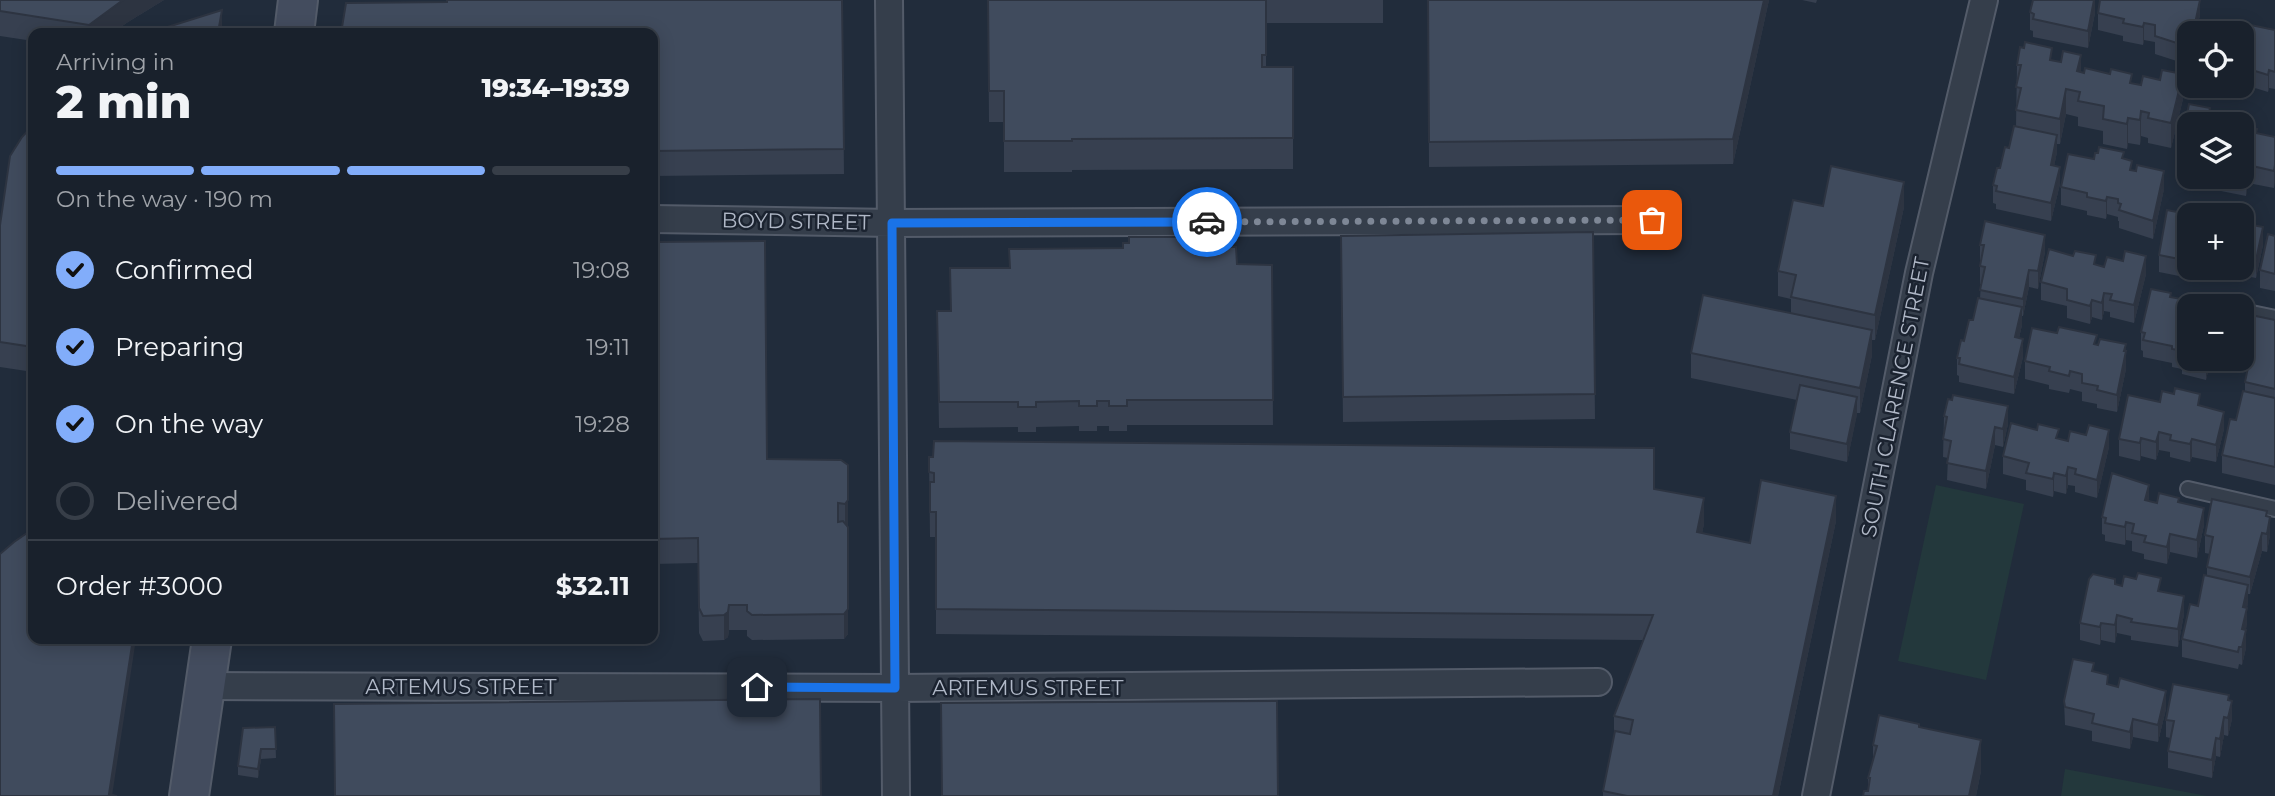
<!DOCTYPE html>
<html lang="en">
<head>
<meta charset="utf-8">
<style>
	body { margin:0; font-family:Montserrat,sans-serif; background:#222934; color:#f1f3f6; height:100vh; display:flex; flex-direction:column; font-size:26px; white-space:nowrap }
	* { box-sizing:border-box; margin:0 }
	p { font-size:23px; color:#9fa3a9 }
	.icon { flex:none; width:38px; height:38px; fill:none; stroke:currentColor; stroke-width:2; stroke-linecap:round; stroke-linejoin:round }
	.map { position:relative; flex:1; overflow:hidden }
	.side { position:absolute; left:28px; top:28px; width:630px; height:616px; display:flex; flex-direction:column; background:#19212c; border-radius:14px; box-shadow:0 4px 18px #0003,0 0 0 2px #373e48 }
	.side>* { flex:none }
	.controls { position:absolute; left:2177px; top:21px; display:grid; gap:14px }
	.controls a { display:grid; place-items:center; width:77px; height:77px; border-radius:14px; background:#19212c; box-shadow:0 4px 18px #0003,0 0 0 2px #373e48; font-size:35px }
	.pin { position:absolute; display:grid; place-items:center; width:60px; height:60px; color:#fff; margin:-30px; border-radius:14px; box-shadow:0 4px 10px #0006 }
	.courier { position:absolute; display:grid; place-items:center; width:70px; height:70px; margin:-35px; border:5px solid #1a73e8; border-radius:50%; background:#fff; color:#222; box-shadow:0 2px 9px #0007 }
	.headline em { font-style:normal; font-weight:800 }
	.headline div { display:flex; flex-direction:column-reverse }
	.headline { display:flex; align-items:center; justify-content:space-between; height:119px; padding:0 28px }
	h1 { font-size:46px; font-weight:800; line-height:52px }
	.bar { display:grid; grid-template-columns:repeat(4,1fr); gap:10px 7px; align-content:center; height:84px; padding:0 28px }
	.bar i { height:9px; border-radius:5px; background:#373e48 }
	.bar .current { background:#82adfa }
	.bar p { grid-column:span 4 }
	.line { display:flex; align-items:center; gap:18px; padding:0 28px; border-top:2px solid #373e48 }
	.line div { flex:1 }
	ol { padding:0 28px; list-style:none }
	li { display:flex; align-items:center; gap:21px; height:77px }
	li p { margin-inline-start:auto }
	li .icon { padding:7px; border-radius:50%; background:#82adfa; color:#111; stroke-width:4 }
	li:last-child { color:#9fa3a9 }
	li i { width:38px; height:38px; border:4px solid #373e48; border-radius:50% }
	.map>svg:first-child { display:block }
	.green { fill:#23383c }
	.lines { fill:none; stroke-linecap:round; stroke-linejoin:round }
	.lane-casing { stroke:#535b69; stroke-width:18 }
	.street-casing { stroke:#535b69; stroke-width:30 }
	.secondary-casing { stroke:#535b69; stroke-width:42 }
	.lane { stroke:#353e4b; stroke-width:14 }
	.street { stroke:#353e4b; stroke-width:26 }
	.secondary { stroke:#434c5e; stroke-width:38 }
	.wall { fill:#374050 }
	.shaded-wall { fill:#2d3441 }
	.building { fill:#404b5d; stroke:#2d3441; stroke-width:2 }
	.done { stroke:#7e8796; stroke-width:7; stroke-dasharray:0 12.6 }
	.route { stroke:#1a73e8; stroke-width:9 }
	.labels { text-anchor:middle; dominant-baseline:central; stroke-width:5; stroke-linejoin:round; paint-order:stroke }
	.street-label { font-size:21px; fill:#b0b8c7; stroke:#1b2330 }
</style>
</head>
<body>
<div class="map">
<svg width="2275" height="796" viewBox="0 0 2275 796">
	<rect width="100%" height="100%" fill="#212c3b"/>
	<!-- green -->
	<path class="green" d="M1936,485L2024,504L1986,680L1898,661Z
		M2065,769L2207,796H2061Z"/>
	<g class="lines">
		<defs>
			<path id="lane" d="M2242,311L2275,318
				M2188,489L2275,509"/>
			<path id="street" d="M889,0L896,796
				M653,219L892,223L1652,220
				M205,686L895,688L1598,682
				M1816,796L1919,273L1984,0"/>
			<path id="secondary" d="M294,33L298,0
				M189,796L212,639"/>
		</defs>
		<!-- lane casing -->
		<use href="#lane" class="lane-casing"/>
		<!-- street casing -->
		<use href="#street" class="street-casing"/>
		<!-- secondary casing -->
		<use href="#secondary" class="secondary-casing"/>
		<!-- lane -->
		<use href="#lane" class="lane"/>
		<!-- street -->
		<use href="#street" class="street"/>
		<!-- secondary -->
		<use href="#secondary" class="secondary"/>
	</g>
	<!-- wall -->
	<path class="wall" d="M0,0H164L128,22L112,33H33V41L0,36Z
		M842,0L844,174L653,176V33Z
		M988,0H1383V23H1266V67H1293V169L1072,170V172H1004V122H989Z
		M1428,0H1769L1733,164L1429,167Z
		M1802,0H1817L1816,3Z
		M2095,0V13L2088,48L2033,37V31L2030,30V12Z
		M2098,13L2200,15L2196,33H2189V65L2155,54V42L2144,40L2143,45L2123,41V36L2098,30Z
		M2275,30V89L2269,88L2268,92L2242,84V33H2238Z
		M2052,60L2081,72L2132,83L2183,99L2171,148L2148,143V138L2141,136L2140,145L2128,143L2127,149L2103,144V131L2078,126V117L2066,114L2060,144H2057V152L2054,166L2060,184L2051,221L1996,209V204L1993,203V185L2009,148L2016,126L2017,65Z
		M2197,86H2236L2234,92L2219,88L2218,92L2197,87Z
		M2189,104L2210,108V119L2225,122V124H2189V174L2182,172V166L2180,165V148Z
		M33,125V372L0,367V225Z
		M2257,133L2275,137L2274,188L2248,183L2246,196L2221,191V184L2210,182V177H2242Z
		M2094,159H2124L2132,171L2164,189L2153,239L2119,228V221H2118V217L2107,214L2106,219L2087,215V211L2061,205V187Z
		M1823,206L1904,207L1875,340H1872V355L1860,413H1857L1847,462L1790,449V432L1797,400L1691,378V353L1791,313V299L1778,296V271Z
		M2189,215V268H2197L2196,275L2179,272V276L2159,272V255Z
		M2242,223L2263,245L2256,278L2230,273V276L2209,272V268H2242Z
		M1593,232L1595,419L1343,422L1341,236Z
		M2275,236V291L2260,288V270Z
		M653,242L767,459L848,465V634L844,639L752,640L747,636V630H729L728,637L724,640L703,641L699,633L698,563L653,564Z
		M1980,245L2045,252L2038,289L2029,287L2023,316H2022V325L2019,338L2023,357L2014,394L1959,382V376L1957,375V358L1973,320L1980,298L1981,284H1980Z
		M1187,247L1237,264L1272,265L1273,425H1127V431H1109V426H1097V431H1079V426L1036,427V432H1018V427L939,428L937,311H950L1009,268L1123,248Z
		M2096,265L2146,274L2134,323L2110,317V312L2104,311L2102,320L2092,317L2090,324L2067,318V306L2041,300V282Z
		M2171,297L2187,317L2189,359H2239L2236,373L2209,367L2206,380L2182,374V369L2172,367V363L2143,357V351L2141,350V332Z
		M2275,320V485L2222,473V455L2236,420L2245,391V382L2248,370L2243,369V351Z
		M2097,345L2126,369L2117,412L2097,408V404L2082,401V392L2070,389L2069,393L2049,389V385L2025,379V361Z
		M2160,402L2200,406L2224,429L2216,462L2192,457L2190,462L2170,457V452L2159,450L2156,460L2141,456L2140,461L2119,456V439Z
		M1944,416L2008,424L2003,447L1995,445L1986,489L1947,480L1948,458L1943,457Z
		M2059,439L2109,447L2097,498L2075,492V486L2068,485L2066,494L2054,491L2053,497L2026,490V480L2003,474V456Z
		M929,457L1654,489L1704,524L1702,533L1750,543L1836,521L1778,796H1603V791L1614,736V716L1643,640L936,634V537H930Z
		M2149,501L2157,503L2179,502L2204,525L2197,558L2170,552L2167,564L2144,559V554L2132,551V541L2126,540L2125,545L2105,541V535L2102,534V517Z
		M2267,517L2270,535L2267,552L2262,551L2250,594H2248L2246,630V648L2242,665L2239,664L2238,669L2182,657V639L2198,606L2207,576V567L2210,554L2205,553V535Z
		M2115,585L2161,591L2184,614L2178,647L2131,640V636L2117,633L2115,643L2101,640L2100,645L2080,640V623Z
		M264,639H444V644L271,645Z
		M2094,672L2108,685L2166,709L2158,742L2133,737L2130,749L2092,741V731L2065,725L2064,701Z
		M2229,700L2232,719L2228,736L2224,735L2220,757L2216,756L2212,778L2168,768V751L2170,738L2166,737V720Z
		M275,727L276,758L261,759L258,778L238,775V766Z
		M1919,727L1981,771L1976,796H1863L1868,791V778L1873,761V745Z"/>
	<!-- shaded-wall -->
	<path class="shaded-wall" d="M123,0H164L128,22L112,33H89V25Z
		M1764,0H1769L1733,164V139Z
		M2094,0H2095V13L2088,48V31Z
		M2200,0V15L2196,33H2193Z
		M222,10V33H218Z
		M2144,23V40L2143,45V27Z
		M2081,55V80L2077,71Z
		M2269,70V88L2268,92V75Z
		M2183,74V99L2171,148V123Z
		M2066,89V114L2060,144V119Z
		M2141,111V136L2140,145V120Z
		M2128,118V143L2127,149V124Z
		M2057,135V152L2051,183V165Z
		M2248,165V183L2246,196V178Z
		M2275,165V183L2274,188V171Z
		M2060,167V184L2051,221V203Z
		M2164,171V189L2153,239V221Z
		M1904,182V207L1875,340V315Z
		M2107,197V214L2106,219V201Z
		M2263,227V245L2256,278V260Z
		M2045,235V252L2038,289V271Z
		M2146,256V274L2134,323V305Z
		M2029,270V287L2023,316V299Z
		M2104,293V311L2102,320V303Z
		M2092,300V317L2090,324V306Z
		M2187,300V318L2184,316Z
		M2022,307V325L2015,355V337Z
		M2243,323V341L2242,347V329Z
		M1872,330V355L1860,413V388Z
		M2023,339V357L2014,394V377Z
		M2126,344V369L2117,412V395Z
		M2206,359H2209V367L2206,380Z
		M2236,359H2239L2236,373Z
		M1857,397V415L1847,462V444Z
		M2008,406V424L2003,447V429Z
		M2224,412V429L2216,462V445Z
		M1995,427V445L1986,489V471Z
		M2109,430V447L2097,498V480Z
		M2159,432V450L2156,460V442Z
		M2141,438V456L2140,461V443Z
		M2192,439V457L2190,462V444Z
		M2068,467V485L2066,494V476Z
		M2054,473V491L2053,497V479Z
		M2149,485V503L2145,500Z
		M1836,496V521L1778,796H1773Z
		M1704,498V524L1697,557V532Z
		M848,500V525L845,529V504Z
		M2204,508V525L2197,558V540Z
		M2270,517V535L2267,552V534Z
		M2126,522V540L2125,545V527Z
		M2262,533V551L2250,594V577Z
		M2170,534V552L2167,564V547Z
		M848,552V634L844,639V614Z
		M2248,585V603L2243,624V607Z
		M2184,596V614L2178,647V629Z
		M729,605V630L728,637L724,640V615Z
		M2247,608V625L2242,647V629Z
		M2117,615V633L2115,643V625Z
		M2101,623V640L2100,645V627Z
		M2246,630V648L2242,665V647Z
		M133,639H136L112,796H109Z
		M2166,691V709L2158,742V725Z
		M2232,701V719L2228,736V718Z
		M2224,717V735L2220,757V739Z
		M2133,719V737L2130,749V732Z
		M2216,738V756L2212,778V760Z
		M1981,740V771L1976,796H1969Z
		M261,749V759L258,778V769Z"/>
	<!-- building -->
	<path class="building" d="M0,0H123L89,25L0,11Z
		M447,0H842L844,149L653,151V33H341L346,3L447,2Z
		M988,0H1266V55H1262V67H1293V138L1072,139V141H1004V91H989Z
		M1428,0H1764L1733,139L1429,142Z
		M2033,0H2094L2088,31L2033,19L2034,14L2030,12Z
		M2100,0H2200L2193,33H2189V47L2155,36V25L2144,23L2143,27L2123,23L2124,19L2098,13Z
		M222,10L218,33H151L158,30Z
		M2241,23L2275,30V72L2269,70L2268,75L2242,67V33H2205L2207,26L2238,33Z
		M2025,42L2052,48L2050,60L2061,62L2063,51L2081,55L2077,71L2084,73L2085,68L2110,74L2111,69L2132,74L2130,83L2141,85L2143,76L2160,80L2162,70L2183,74L2171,123L2148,118L2149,113L2141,111L2140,120L2128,118L2127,124L2103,119L2104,106L2078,101L2080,92L2066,89L2060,119L2016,110L2021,88L2016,87L2021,65H2017L2020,47L2024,48Z
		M2189,104L2210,108L2208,118L2225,122L2224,124H2189V156L2182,155L2184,148H2180Z
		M33,125V347L0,342V225L10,156L22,137Z
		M2242,125L2257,129L2256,133L2275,137V165L2274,171L2248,165L2246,178L2241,177H2242Z
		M2014,126L2057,135L2051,165L2060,167L2051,203L1996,191L1997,186L1993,185L1997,168H2000L2005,147L2009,148Z
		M2099,147L2124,152L2122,158L2132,161L2130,170L2136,171L2137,165L2164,171L2153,221L2119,210L2121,204L2118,203V199L2107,197L2106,201L2087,197V193L2061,187L2068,154L2094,159L2095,153H2098Z
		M1831,166L1904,182L1875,315L1791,297L1796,275L1778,271L1793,200L1823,206Z
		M2218,205L2239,209L2237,215H2200L2201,208L2217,211Z
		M2167,210L2192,215H2189V256L2179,254V259L2159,255Z
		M1985,221L2045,235L2038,271L2029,270L2023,299L1980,290L1985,267L1980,266L1984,245H1980Z
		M2242,223L2263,227L2256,260L2242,257Z
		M1593,232L1595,394L1343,397L1341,236Z
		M2268,234L2275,236V274L2260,270Z
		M1129,237H1187V247H1236L1237,264L1272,265L1273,400H1127V406H1109V401H1097V406H1079V401L1036,402V407H1018V402H939L937,311H951L950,268H1010L1009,249L1123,248V243H1129Z
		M765,241L767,459L841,460L848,465V500L845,504L838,503V522L843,521L848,527V609L844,614L752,615L747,611V605H729L728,612L724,615L703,616L699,608L698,538L653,539V242Z
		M2049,249L2073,256L2075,251L2096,255L2094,264L2104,267L2107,257L2123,261L2125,251L2146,256L2134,305L2110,300L2112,294L2104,293L2102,303L2092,300L2090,306L2067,300V289L2041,282Z
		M2151,289L2171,293L2170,297L2187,300L2184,316L2189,317V358L2182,357L2184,351L2172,349V346L2143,340L2145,333L2141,332Z
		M1703,295L1872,330L1860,388L1691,353Z
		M1978,298L2022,307L2015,337L2023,339L2014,377L1959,364L1960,358H1957L1961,340L1964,341L1969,320H1973Z
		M2251,315L2275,320V389L2245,382L2251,353L2243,351Z
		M2059,327L2097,335L2094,344L2098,345L2100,339L2126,344L2124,351H2126L2117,395L2097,390L2098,386L2082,383V374L2070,371L2069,376L2049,371L2050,367L2025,361L2032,328L2057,333Z
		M2191,359H2206V362Z
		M1800,385L1857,397L1847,444L1790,432Z
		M2175,388L2200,394L2198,405L2224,412L2216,445L2192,439L2190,444L2170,440L2171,435L2159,432L2156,442L2141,438L2140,443L2119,439L2128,395L2160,402L2162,391L2174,394Z
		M2243,391L2275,398V467L2222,455L2230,419L2236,420Z
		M1953,395L2008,406L2003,429L1995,427L1986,471L1947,463L1951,441L1943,439L1947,417L1944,416L1948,399L1952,400Z
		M2011,423L2037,430L2038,424L2059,429L2056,438L2068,441L2070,431L2086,435L2089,425L2109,430L2097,480L2075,474L2076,469L2068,467L2066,476L2054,473L2053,479L2026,473L2029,463L2003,456Z
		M934,441L1654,448V489L1704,498L1697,532L1750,543L1761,480L1836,496L1773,796H1627L1603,791L1615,731L1630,734L1633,720L1614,716L1653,615L936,609V512H930V482H934V473L929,472V457H933Z
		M2112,473L2149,485L2145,500L2157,503L2159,493L2179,498L2178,502L2204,508L2197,540L2170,534L2167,547L2144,542L2146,536L2132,533L2134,524L2126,522L2125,527L2105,523L2106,518L2102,517Z
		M2212,499L2267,511L2266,516L2270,517L2267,534L2262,533L2250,577L2207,567L2213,537L2205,535Z
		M33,529V639H133L109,794L117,796H0V554L14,542Z
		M2138,573L2161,578L2158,591L2184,596L2178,629L2131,622L2132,619L2117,615L2115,625L2101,623L2100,627L2080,623L2089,579L2093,574L2115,579V584L2122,586L2124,576L2136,579Z
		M2204,575L2248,585L2243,607L2247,608L2242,629L2246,630L2242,647H2239L2238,652L2182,639L2190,604L2198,606Z
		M2073,659L2094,663L2092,671L2108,675L2107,684L2118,687L2120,678L2166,691L2158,725L2133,719L2130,732L2092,723L2094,714L2065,707L2064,701Z
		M2173,684L2229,695L2228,700L2232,701L2228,718L2224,717L2220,739L2216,738L2212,760L2168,751L2174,721L2166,720Z
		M820,699L821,796H335L334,704Z
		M1277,701L1278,796H942L941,703Z
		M1879,715L1919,724V727L1981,740L1969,796H1863L1864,791H1868L1870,778H1868L1877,746L1873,745Z
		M275,727L276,749H261L258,769L238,766L243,728Z"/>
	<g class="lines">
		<!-- done -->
		<path class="done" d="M1207,222L1652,220"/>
		<!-- route -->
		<path class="route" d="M757,687L895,688L892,223L1207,222"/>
	</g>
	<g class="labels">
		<!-- street labels -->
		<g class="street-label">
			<text transform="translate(796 221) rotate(1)">BOYD STREET</text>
			<text transform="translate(1895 397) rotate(-79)">SOUTH CLARENCE STREET</text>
			<text x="461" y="686">ARTEMUS STREET</text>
			<text x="1028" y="687">ARTEMUS STREET</text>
		</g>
	</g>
</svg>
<div class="controls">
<a><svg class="icon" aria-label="locate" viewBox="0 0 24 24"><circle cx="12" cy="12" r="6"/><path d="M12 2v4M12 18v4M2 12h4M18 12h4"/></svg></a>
<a><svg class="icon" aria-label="layers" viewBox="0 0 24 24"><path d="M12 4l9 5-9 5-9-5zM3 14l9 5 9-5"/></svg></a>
<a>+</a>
<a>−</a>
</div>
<div class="pin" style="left:1652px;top:220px;background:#ea580c"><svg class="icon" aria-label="bag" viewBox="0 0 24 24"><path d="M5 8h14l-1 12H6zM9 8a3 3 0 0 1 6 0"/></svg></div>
<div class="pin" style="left:757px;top:687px;background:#1f2937"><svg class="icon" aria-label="home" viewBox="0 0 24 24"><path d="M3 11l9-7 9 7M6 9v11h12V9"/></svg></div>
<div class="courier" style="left:1207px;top:222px"><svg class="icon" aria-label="car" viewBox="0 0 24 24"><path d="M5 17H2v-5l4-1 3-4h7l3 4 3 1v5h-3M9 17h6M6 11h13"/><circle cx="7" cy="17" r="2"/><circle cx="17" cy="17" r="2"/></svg></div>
<section class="side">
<div class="headline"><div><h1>2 min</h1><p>Arriving in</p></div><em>19:34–19:39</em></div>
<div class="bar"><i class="current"></i><i class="current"></i><i class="current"></i><i></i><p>On the way · 190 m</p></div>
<ol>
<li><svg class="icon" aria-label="check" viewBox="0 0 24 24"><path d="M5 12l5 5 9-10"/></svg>Confirmed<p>19:08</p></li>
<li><svg class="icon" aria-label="check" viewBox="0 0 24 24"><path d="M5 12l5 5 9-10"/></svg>Preparing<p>19:11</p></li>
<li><svg class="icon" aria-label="check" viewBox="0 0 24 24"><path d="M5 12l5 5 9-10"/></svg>On the way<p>19:28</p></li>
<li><i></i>Delivered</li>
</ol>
<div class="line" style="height:91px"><div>Order #3000</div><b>$32.11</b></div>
</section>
</div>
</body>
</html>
